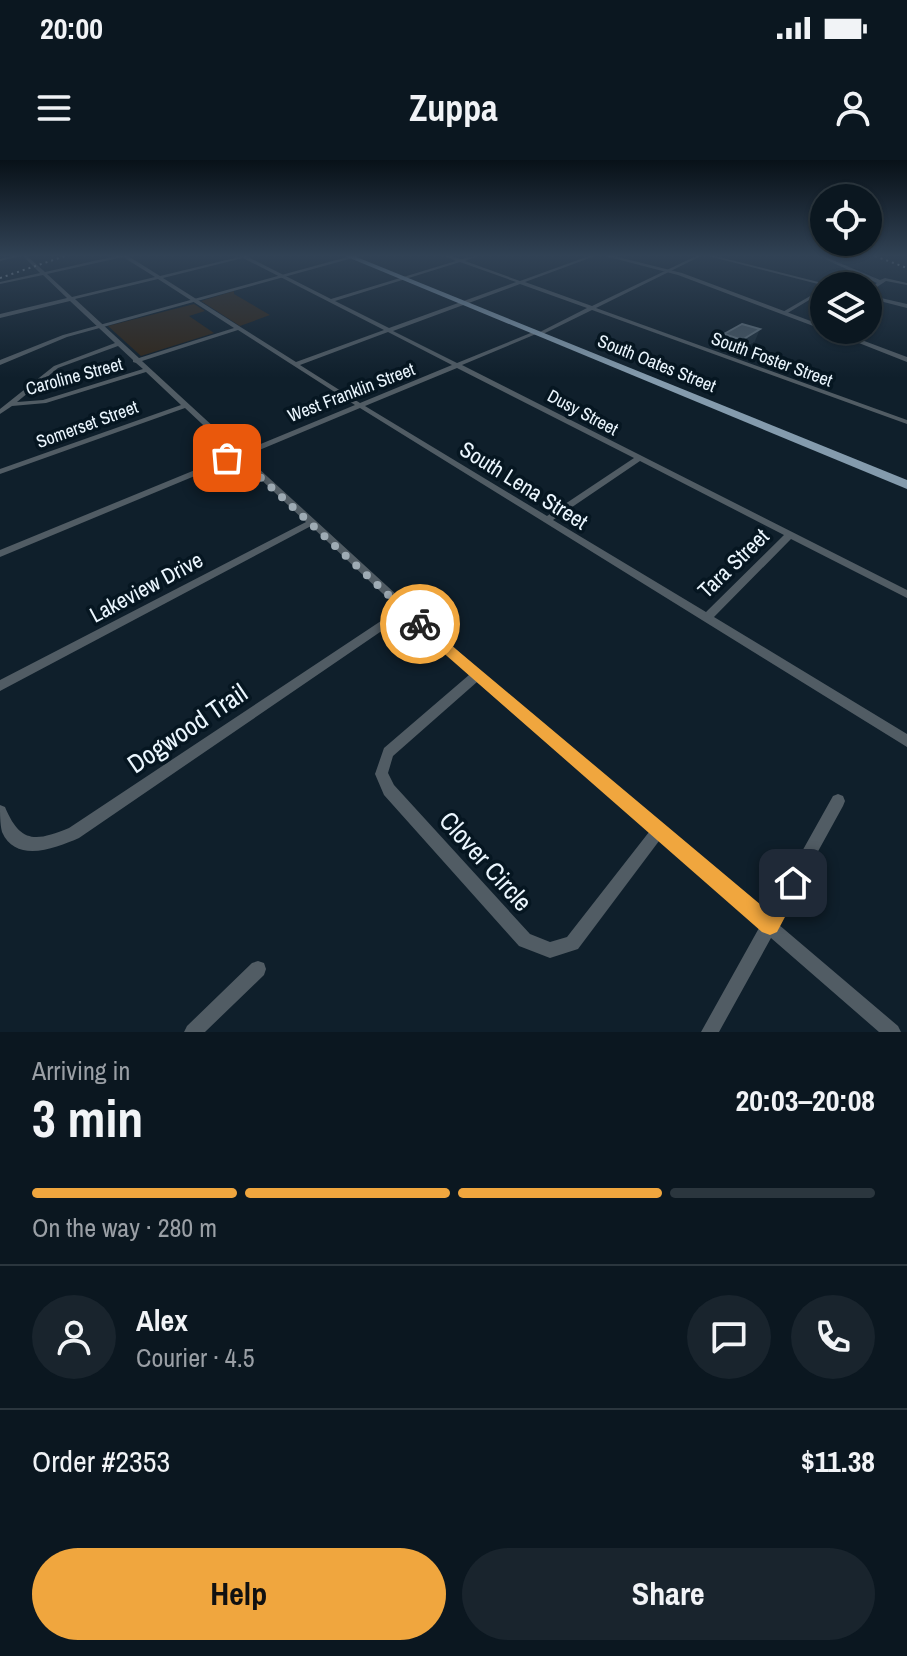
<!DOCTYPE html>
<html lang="en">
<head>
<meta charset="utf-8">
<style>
	body { margin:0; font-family:"Archivo Narrow",sans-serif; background:#19242d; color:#f1f3f6; height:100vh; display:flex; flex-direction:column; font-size:30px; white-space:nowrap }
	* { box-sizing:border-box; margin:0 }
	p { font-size:26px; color:#9a9fa5 }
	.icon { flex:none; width:44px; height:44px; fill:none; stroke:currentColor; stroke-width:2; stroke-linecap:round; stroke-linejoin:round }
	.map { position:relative; height:872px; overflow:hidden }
	.details { display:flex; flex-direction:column; background:#0b1720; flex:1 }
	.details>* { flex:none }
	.buttons { position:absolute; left:810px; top:24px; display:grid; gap:16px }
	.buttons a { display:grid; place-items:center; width:72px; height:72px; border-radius:50%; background:#0b1720; box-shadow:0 2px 6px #0004,0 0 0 2px #2b363e; font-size:40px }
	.pin { position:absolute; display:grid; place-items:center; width:68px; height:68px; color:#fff; margin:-34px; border-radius:16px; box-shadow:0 4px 12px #0006 }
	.courier { position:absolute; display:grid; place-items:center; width:80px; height:80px; margin:-40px; border:6px solid #f0a63e; border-radius:50%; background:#fff; color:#222; box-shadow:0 2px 10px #0007 }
	.overview em { font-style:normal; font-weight:800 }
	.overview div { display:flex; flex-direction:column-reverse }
	.overview { display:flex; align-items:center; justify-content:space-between; height:136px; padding:0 32px }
	h1 { font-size:52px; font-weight:800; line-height:60px }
	.bar { display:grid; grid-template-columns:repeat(4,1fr); gap:12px 8px; align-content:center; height:96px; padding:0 32px }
	.bar i { height:10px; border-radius:6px; background:#2b363e }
	.bar .current { background:#f0a63e }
	.bar p { grid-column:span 4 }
	.line { display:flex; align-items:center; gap:20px; padding:0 32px; border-top:2px solid #2b363e }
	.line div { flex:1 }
	.round { display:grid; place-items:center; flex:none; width:84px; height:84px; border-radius:42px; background:#19242d }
	.action { display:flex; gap:16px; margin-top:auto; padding:16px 32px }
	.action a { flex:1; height:92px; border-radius:48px; background:#f0a63e; color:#111; font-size:32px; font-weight:800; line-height:92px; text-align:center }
	.action a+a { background:#19242d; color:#f1f3f6 }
	.status { display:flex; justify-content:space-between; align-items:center; height:56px; padding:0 40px; background:#0b1720; direction:ltr }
	.status svg { height:22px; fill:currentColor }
	header { display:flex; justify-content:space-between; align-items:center; height:104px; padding:0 32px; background:#0b1720; font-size:36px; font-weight:800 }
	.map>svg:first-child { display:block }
	.green { fill:#312619 }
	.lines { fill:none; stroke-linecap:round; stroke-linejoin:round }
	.minor { fill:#515c64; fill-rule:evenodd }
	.tertiary { fill:#515c64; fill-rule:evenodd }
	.primary { fill:#849bad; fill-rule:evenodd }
	.rail { stroke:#c3cfd8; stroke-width:2; stroke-dasharray:2 4; stroke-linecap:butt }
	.wall { fill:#334350 }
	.shaded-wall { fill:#1c2d39 }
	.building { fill:#475763; stroke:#60707b; stroke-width:2 }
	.route { fill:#f0a63e }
	.done { stroke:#9eabb4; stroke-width:8; stroke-dasharray:0 14.4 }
	.labels { text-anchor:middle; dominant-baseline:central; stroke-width:7; stroke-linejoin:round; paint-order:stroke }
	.far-street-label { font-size:18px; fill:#ebf6fe; stroke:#061621 }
	.street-label { font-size:22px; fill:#ebf6fe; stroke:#061621 }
	.near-street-label { font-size:26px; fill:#ebf6fe; stroke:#061621 }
</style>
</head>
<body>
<div class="status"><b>20:00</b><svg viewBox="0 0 49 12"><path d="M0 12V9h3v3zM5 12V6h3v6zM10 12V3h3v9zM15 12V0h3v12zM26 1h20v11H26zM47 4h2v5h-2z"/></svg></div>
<header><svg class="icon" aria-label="menu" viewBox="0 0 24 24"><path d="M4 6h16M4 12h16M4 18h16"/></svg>Zuppa<svg class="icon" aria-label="person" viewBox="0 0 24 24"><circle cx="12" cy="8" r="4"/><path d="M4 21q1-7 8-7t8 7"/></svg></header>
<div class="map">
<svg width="907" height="872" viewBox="0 0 907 872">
	<rect width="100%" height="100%" fill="#0f1f2b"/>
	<!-- green -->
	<path class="green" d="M234,131V134L270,155L240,166L201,141Z
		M194,144L205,151L189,156L214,173L141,196L108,166Z"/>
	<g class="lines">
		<!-- minor -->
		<path class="minor" d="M13,96H21L0,101V99Z
			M23,96H27L45,112L116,96H128L160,116L243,96H250L248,97L331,139L456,101L445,96H451L461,99L478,96L465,101L520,121L589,96H595L525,122L592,146L696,96H701L596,148L907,260V264L592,150L541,175L536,174L462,205L907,430V438L791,379L714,457L907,574V587L360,248L245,296L481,512L767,754L833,636L838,634L843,636L845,641L843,646L778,764L898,866L901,872H879L771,778L719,872H701L759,768L659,681L578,789L550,798L519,786L384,635L375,614L384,588L469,515L405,455L79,678C56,688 16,704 2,672C0,664 0,653 0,645L5,647C20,683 35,682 69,668L399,449L311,366L0,531V520L306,362L238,298L0,397V390L234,294L185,248L0,314V309L181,245L146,212L46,243L12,246L0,254V249L54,206L115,183L70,141L0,158V154L67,138L43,115L0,124V122L40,113ZM123,97L155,117L72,137L47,114ZM243,98L384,170L296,202L163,118ZM460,102L516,122L389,168L335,141ZM158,119L234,168L139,198L75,139ZM520,124L587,148L538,173L533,172L457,203L393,171ZM238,170L355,245L241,292L142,201ZM388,172L452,205L360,243L300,205ZM118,186L133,200V202L136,203L143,209L43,240L17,242L58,208ZM457,208L634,298L547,356L365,246ZM640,301L784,375L706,452L553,360ZM477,522L649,672L567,777L550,782L530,774L394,625L388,613L393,596Z
			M708,96H715L834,126H826Z
			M818,96H823L880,120L885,118L907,123V125L886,121L868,133V130L877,123Z
			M824,128V131L786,154L781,153Z
			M868,135L907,144V148L868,138Z
			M258,801L264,803L266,809L264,815L205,872H184L187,866L252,803Z"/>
		<!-- tertiary -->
		<path class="tertiary" d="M351,96H360L67,177L0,205V200L63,175Z
			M605,96H614L682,113L824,166V170L678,115Z
			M826,170H835L907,197V202Z"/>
		<!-- primary -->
		<path class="primary" d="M345,96H354L907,320V329Z"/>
		<!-- rail -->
		<path class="rail" d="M875,96L907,108
			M0,118L65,96"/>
	</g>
	<!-- wall -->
	<path class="wall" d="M724,174L755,181L737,192L719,186Z"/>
	<!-- shaded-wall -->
	<path class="shaded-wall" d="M760,169L755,181L737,192L742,180Z"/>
	<!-- building -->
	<path class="building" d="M742,164L760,169L742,180L724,174Z"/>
	<!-- sky -->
	<linearGradient id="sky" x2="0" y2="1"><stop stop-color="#081118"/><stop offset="0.44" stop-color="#314255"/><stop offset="1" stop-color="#314255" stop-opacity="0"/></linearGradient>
	<rect width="907" height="218" fill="url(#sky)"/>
	<!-- route -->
	<path class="route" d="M420,459L767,750L786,716L793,713L800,716L803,723L777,772L770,775L762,772L415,468L413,464Z"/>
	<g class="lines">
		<!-- done -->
		<path class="done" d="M227,298L236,295L420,464"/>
	</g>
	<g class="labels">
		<!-- far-street labels -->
		<g class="far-street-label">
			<text transform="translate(772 199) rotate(20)">South Foster Street</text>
			<text transform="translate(657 203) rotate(22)">South Oates Street</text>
			<text transform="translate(74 216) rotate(-15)">Caroline Street</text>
			<text transform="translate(351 232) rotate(-21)">West Franklin Street</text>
			<text transform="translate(583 252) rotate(28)">Dusy Street</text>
			<text transform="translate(87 264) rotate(-20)">Somerset Street</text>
		</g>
		<!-- street labels -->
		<g class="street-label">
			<text transform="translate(524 325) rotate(32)">South Lena Street</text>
			<text transform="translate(733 403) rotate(-44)">Tara Street</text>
			<text transform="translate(146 427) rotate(-28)">Lakeview Drive</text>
		</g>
		<!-- near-street labels -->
		<g class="near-street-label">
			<text transform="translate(187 568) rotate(-34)">Dogwood Trail</text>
			<text transform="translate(486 701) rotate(48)">Clover Circle</text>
		</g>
	</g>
</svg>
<div class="buttons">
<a><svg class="icon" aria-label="locate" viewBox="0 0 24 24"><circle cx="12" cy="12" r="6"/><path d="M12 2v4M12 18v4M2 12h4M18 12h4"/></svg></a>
<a><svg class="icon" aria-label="layers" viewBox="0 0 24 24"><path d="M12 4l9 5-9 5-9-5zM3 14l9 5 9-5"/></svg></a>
</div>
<div class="pin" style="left:227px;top:298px;background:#ea580c"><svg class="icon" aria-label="bag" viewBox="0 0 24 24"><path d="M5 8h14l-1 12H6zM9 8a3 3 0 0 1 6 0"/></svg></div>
<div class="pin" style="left:793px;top:723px;background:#1f2937"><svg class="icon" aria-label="home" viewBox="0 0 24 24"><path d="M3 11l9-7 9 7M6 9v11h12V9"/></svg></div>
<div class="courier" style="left:420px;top:464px"><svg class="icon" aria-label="bike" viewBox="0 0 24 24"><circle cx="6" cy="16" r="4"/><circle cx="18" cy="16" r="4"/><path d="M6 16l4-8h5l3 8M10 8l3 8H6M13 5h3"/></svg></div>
</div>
<section class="details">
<div class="overview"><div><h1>3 min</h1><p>Arriving in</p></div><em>20:03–20:08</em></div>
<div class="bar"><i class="current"></i><i class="current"></i><i class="current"></i><i></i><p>On the way · 280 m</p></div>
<div class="line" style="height:144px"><a class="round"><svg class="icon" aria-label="person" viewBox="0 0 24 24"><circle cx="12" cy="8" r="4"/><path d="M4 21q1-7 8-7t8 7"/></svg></a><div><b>Alex</b><p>Courier · 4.5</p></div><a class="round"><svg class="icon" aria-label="chat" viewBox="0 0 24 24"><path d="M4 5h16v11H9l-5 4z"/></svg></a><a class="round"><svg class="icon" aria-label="phone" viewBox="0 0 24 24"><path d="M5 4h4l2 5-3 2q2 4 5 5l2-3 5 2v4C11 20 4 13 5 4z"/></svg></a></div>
<div class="line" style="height:104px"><div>Order #2353</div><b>$11.38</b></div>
<div class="action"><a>Help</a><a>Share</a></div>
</section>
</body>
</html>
